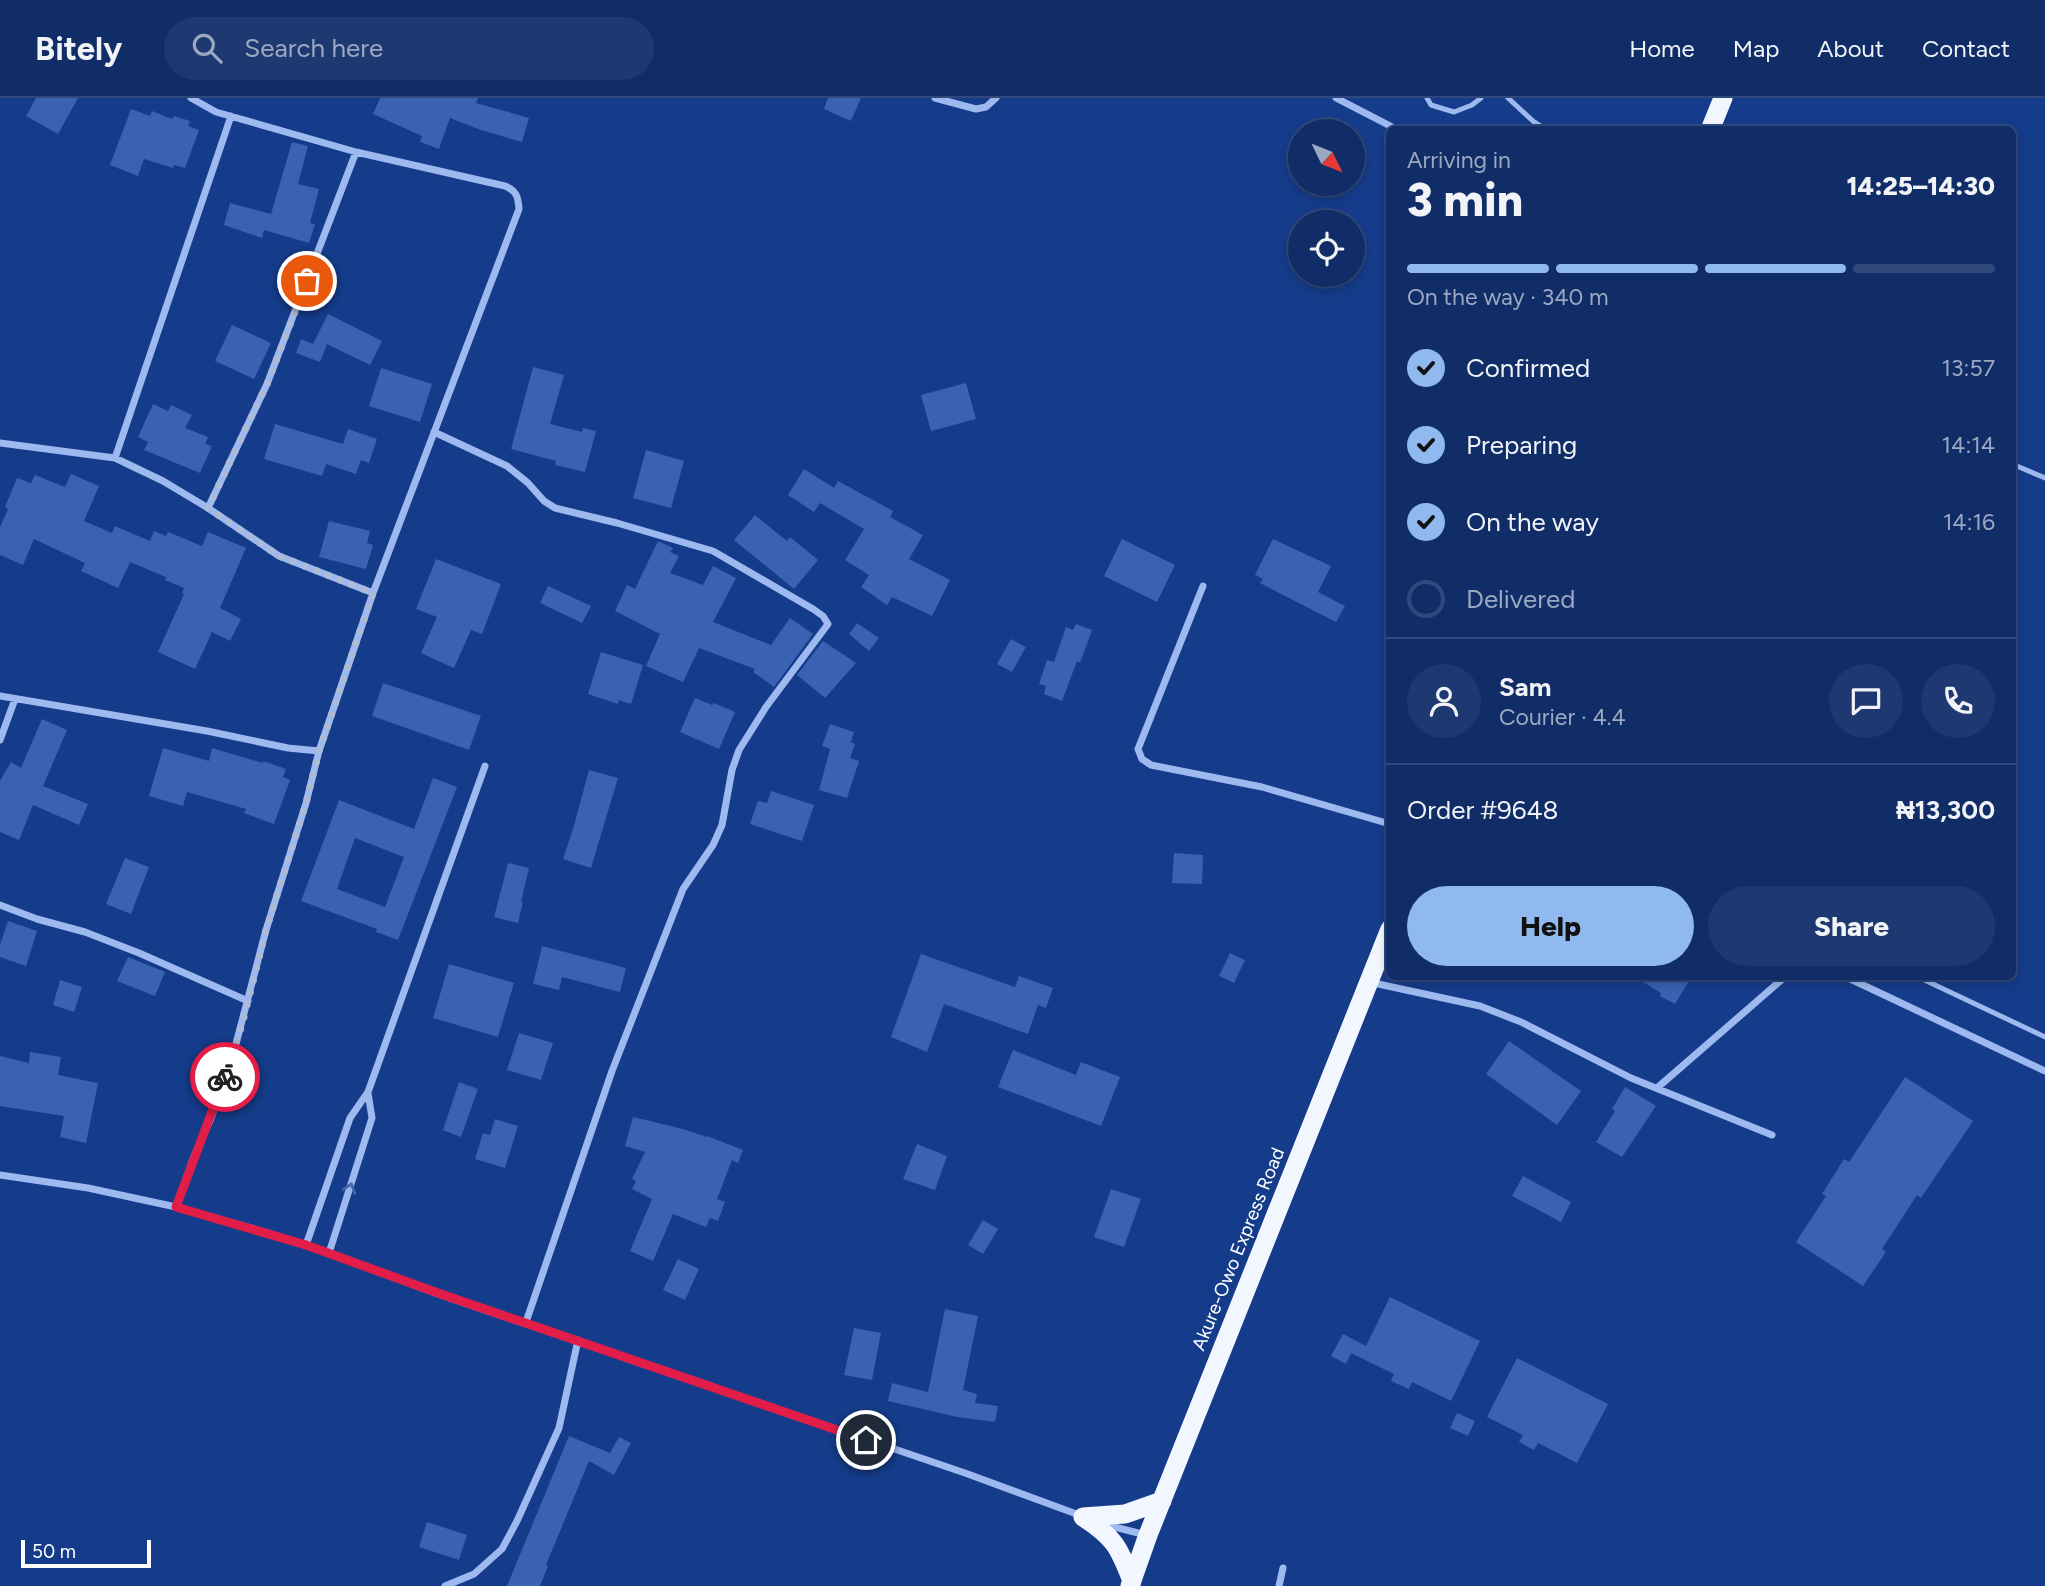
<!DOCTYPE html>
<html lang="en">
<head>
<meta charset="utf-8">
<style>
	body { margin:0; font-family:Figtree,sans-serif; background:#1e3971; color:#f1f3f6; height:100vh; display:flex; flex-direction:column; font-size:26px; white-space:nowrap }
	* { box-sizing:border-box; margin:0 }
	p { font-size:23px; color:#9ca8c0 }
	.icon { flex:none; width:38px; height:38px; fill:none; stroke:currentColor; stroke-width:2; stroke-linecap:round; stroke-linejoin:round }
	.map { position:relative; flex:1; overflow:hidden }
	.panel { position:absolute; left:1386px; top:28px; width:630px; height:854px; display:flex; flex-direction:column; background:#102d68; border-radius:10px; box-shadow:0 4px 10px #0003,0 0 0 2px #30497c }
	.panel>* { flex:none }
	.needle { width:46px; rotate:133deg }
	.buttons { position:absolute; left:1288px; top:21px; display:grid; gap:14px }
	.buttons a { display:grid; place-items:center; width:77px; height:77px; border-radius:50%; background:#102d68; box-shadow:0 4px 10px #0003,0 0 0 2px #30497c; font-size:35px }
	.scale { position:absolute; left:21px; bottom:18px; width:130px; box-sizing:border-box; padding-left:7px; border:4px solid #fff; border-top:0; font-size:19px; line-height:24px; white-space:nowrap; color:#fff; -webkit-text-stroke:5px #153c8a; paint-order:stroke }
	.pin { position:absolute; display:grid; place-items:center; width:60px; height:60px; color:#fff; margin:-30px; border:4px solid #fff; border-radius:50%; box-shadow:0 2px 7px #0007 }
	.courier { position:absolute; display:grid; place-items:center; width:70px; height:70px; margin:-35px; border:5px solid #e11d48; border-radius:50%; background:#fff; color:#222; box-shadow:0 2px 9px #0007 }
	.headline em { font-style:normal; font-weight:800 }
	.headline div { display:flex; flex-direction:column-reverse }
	.headline { display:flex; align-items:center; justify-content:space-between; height:119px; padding:0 21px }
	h1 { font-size:46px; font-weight:800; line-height:52px }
	.bar { display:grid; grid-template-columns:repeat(4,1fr); gap:10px 7px; align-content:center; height:84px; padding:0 21px }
	.bar i { height:9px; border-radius:5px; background:#30497c }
	.bar .current { background:#90b9f0 }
	.bar p { grid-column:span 4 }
	.line { display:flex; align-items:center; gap:18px; padding:0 21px; border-top:2px solid #30497c }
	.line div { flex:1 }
	.round { display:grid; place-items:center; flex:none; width:74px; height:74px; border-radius:37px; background:#1e3971 }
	ol { padding:0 21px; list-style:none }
	li { display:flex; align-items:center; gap:21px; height:77px }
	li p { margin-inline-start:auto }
	li .icon { padding:7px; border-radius:50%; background:#90b9f0; color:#111; stroke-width:4 }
	li:last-child { color:#9ca8c0 }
	li i { width:38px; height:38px; border:4px solid #30497c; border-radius:50% }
	.primary-button { display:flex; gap:14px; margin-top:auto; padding:14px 21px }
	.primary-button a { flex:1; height:80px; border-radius:42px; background:#90b9f0; color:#111; font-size:28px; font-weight:800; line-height:80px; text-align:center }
	.primary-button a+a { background:#1e3971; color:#f1f3f6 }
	header { display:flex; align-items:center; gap:42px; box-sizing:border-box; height:98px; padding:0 35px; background:#102d68; border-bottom:2px solid #30497c }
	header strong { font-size:33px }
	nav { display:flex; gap:38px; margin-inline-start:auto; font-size:24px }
	.search { width:490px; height:63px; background:#1e3971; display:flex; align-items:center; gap:18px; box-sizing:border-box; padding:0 24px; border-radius:38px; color:#9ca8c0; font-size:26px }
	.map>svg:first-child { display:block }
	.building { fill:#3962b2; fill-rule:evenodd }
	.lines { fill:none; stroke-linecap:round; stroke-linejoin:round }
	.service { stroke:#9db9ef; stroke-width:5 }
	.minor { stroke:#9db9ef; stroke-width:7 }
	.trunk { stroke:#f2f6ff; stroke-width:19 }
	.oneway { stroke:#4568ad }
	.done { stroke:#adbbd6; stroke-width:7; stroke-dasharray:0 12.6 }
	.route { stroke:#e11d48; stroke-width:9 }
	.labels { text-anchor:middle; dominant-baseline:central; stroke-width:5; stroke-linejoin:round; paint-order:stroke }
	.street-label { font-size:19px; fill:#fff; stroke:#153c8a }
</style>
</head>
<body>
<header>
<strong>Bitely</strong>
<div class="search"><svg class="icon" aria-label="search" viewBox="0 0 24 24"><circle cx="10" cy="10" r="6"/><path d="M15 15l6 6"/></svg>Search here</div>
<nav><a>Home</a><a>Map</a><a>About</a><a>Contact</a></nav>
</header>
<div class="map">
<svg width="2045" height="1488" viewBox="0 0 2045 1488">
	<rect width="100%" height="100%" fill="#153c8a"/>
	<!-- building -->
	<path class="building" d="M36,0H78L58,36L26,18Z
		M380,0H478L476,5L529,20L522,44L481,32L450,20L439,51L420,44L422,38L373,16Z
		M828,0H861L851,23L824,11Z
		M131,11L150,18L152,13L172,21L174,18L190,23L188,28L199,32L185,70L174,67L173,70L144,61L138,78L110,67Z
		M292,44L308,48L298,86L319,91L310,125L315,126L309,145L264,132L262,140L224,127L230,105L271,116Z
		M328,216L382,243L370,267L327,246L320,264L296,255L301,241L313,246Z
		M232,227L271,245L254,281L215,263Z
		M533,269L564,277L550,326L582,334L583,330L596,333L585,374L555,367L556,363L511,351Z
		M381,270L432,286L420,324L369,308Z
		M966,285L976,321L931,333L921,297Z
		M153,306L168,313L171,307L192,317L185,330L208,339L205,346L212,348L200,375L144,352L148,344L138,339Z
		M275,326L343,346L348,331L377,341L369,365L361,362L356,376L326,366L322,378L264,361Z
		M646,352L684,363L671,410L633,400Z
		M804,371L834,390L838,383L893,413L890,419L923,437L909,461L950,482L932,518L892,499L887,507L861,489L869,477L845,462L864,431L820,405L814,414L788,397Z
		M71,376L99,388L84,423L112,435L115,428L150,443L154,433L166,438L168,434L202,448L208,434L246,450L220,510L241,521L230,543L212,534L195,571L158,554L184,496L182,495L184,490L165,482L166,479L130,464L118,490L81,473L85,465L34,441L23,467L0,457V429L8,411L5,409L17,380L31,385L35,377L65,389Z
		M755,417L787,443L790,439L818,462L794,491L734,442Z
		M329,423L370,433L367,445L373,447L366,471L319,459Z
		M1122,441L1175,467L1157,504L1104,478Z
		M1273,441L1331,468L1318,494L1345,508L1336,524L1260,485L1263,481L1255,477Z
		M658,443L673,450L670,454L679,458L670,475L703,487L713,468L736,480L713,524L771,547L790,520L813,536L774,589L753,574L755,571L699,550L683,584L646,568L660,536L615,513L627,487L635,491Z
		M436,461L501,486L482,536L471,532L454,570L421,555L437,519L416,511Z
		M548,488L591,508L582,525L540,505Z
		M857,525L879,540L869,553L849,536Z
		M1076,526L1092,532L1080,565L1077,563L1062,603L1044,596L1046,588L1039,586L1047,562L1054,564L1066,529L1073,532Z
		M1011,541L1026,549L1012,574L997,566Z
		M823,543L856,565L825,600L797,577Z
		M601,554L643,567L631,606L619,602L618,606L588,596Z
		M383,585L481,618L469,652L372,618Z
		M695,600L712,607L714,605L735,614L719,651L680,634Z
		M42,621L67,632L43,688L88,706L79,727L33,707L19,742L0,734V683L11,664L21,670Z
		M830,626L854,634L851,644L855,646L850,660L859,663L847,700L819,692L830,651L822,648Z
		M163,650L209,663L212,650L263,665V663L286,671L283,679L290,682L274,726L244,715L246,711L187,694L183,708L149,698Z
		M589,672L618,680L591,770L563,761L573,731Z
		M433,680L457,689L398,842L376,834L377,831L301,803L339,702L414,731ZM355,740L404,759L385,809L337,791Z
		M771,693L814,707L802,743L750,726L758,703L767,705Z
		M1174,755L1203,757L1202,786L1172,785Z
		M125,760L149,769L131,816L106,806Z
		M508,765L529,770L521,804H523L518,825L494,819Z
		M8,823L37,833L26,868L0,859V847Z
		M542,848L626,870L620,894L562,879L559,892L533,886Z
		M1230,855L1245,862L1234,885L1219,878Z
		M921,856L1015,889L1019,878L1053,890L1046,910L1038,907L1028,936L944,906L927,954L891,939Z
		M128,859L165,874L155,898L117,883Z
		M449,866L514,885L498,939L433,920Z
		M1633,878H1692L1675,906L1660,898L1661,895Z
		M60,882L82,889L74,914L53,907Z
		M519,935L553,945L541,982L507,972Z
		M1509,943L1581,993L1557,1027L1486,976Z
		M1013,952L1076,977L1081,964L1120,979L1101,1028L998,989Z
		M30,954L61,959L58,977L98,985L86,1045L60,1039L64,1018L0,1008V958L29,965Z
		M1905,979L1973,1023L1921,1100L1917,1097L1882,1151L1886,1154L1863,1188L1796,1144L1826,1098L1822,1096L1844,1061L1849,1064Z
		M459,984L478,991L461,1039L443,1032Z
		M1625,989L1656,1008L1622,1059L1596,1044L1615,1013L1612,1011Z
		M633,1019L683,1031L707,1039V1038L743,1052L738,1065L732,1062L717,1101L725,1104L718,1123L710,1120L706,1129L673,1116L653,1163L630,1153L652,1101L632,1091L636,1083L632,1081L645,1054L625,1048Z
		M495,1021L518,1028L505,1070L475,1061L483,1035L490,1037Z
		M917,1046L947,1058L935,1092L903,1081Z
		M1523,1078L1571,1104L1561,1124L1512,1098Z
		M1111,1091L1141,1101L1124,1149L1094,1139Z
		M983,1122L998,1131L983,1156L968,1147Z
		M678,1161L699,1171L685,1202L663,1192Z
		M1390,1199L1480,1243L1451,1303L1412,1284L1409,1291L1391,1283L1394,1276L1351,1255L1346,1266L1331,1258L1343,1236L1366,1248Z
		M945,1211L978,1218L963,1292L977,1296L975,1305L998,1308L995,1324L957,1319L888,1303L892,1285L928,1294Z
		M854,1230L881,1235L872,1282L844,1277Z
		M1517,1260L1608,1306L1577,1365L1538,1345L1534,1352L1519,1344L1523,1337L1487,1319Z
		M1457,1315L1475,1323L1468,1338L1450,1330Z
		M569,1338L610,1355L619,1339L631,1345L614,1377L589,1363L546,1467L548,1468L540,1488H507Z
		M427,1424L467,1437L459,1462L419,1449Z"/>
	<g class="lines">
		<!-- service -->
		<path class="service" d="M1427,0L1431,7L1454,14L1472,7L1481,0
			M1508,0L1534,24L1547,32
			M2012,366L2045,380
			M1916,878L2045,939"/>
		<!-- minor -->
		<path class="minor" d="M935,0L976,11L986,9L996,0
			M1336,0L1398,32
			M356,54L267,286L208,410L279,458L373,495
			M434,334L507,368L528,385L544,403L555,410L617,425L713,453L813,511L823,518L828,526L766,609L739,652L732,672L722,727L713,747L683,791L612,973L526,1224
			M0,345L115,360L163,383L208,410
			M115,360L231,18
			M1203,488L1138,651L1142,661L1151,667L1262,689L1390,726
			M0,598L207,633L288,650L319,653
			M0,642L15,601
			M0,807L37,821L85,834L139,855L248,903
			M1844,878L2045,973
			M1369,884L1480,908L1521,924L1631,980L1772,1037
			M1657,990L1786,878
			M0,1077L88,1090L176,1109L258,1132L329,1155L438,1196L965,1375L1082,1418
			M176,1109L193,1061L211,1020L233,957L266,832L306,705L319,653L373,495L519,111C518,99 517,93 505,88L356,54L216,14L191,0
			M306,1147L350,1020L368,994L485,668
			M329,1155L372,1020L368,995
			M1103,1426L1146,1437
			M445,1488L474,1476L502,1451L517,1423L559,1330L578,1242
			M1279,1488L1283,1470"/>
		<!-- trunk -->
		<path class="trunk" d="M1710,32L1723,0
			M1083,1419C1114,1439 1119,1449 1132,1483
			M1083,1419L1125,1416L1162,1403
			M1130,1488L1148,1437L1390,831"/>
	</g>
	<!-- one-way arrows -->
	<defs><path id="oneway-chevron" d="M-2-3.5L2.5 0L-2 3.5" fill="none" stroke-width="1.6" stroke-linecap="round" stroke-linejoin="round" transform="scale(1.75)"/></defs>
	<use class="oneway" href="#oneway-chevron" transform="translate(350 1090) rotate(-73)"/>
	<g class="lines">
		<!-- done -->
		<path class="done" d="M225,979L242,927L266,832L306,705L319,653L373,495L279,458L208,410L267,286L307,183"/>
		<!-- route -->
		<path class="route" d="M225,979L176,1109L306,1147L438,1195L866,1342"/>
	</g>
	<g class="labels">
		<!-- street labels -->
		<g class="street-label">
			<text transform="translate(1238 1151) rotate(-68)">Akure-Owo Express Road</text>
		</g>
	</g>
</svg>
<div class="buttons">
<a><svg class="needle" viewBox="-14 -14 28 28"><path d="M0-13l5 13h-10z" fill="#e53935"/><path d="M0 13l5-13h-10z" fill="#9ca8c0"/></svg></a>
<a><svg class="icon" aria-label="locate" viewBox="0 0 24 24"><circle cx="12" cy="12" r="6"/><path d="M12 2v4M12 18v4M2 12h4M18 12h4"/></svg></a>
</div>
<div class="scale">50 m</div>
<div class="pin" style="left:307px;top:183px;background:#ea580c"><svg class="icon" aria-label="bag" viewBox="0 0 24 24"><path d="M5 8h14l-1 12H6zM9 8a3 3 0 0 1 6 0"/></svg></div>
<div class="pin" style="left:866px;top:1342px;background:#1f2937"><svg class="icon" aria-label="home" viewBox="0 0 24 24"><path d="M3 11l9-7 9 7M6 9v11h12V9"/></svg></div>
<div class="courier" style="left:225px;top:979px"><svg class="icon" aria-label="bike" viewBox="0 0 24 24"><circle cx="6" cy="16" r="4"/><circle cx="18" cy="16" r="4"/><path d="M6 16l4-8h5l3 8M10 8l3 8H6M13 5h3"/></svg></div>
<section class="panel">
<div class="headline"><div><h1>3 min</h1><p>Arriving in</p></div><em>14:25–14:30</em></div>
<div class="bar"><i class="current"></i><i class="current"></i><i class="current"></i><i></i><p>On the way · 340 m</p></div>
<ol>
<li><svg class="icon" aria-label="check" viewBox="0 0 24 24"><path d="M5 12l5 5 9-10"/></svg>Confirmed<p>13:57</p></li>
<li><svg class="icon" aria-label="check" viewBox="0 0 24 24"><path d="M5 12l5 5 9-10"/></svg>Preparing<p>14:14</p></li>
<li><svg class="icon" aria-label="check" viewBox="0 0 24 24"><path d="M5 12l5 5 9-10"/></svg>On the way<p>14:16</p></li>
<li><i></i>Delivered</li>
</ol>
<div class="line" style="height:126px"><a class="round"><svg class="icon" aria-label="person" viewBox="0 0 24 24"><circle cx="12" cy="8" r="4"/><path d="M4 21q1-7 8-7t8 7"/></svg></a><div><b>Sam</b><p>Courier · 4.4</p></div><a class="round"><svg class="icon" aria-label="chat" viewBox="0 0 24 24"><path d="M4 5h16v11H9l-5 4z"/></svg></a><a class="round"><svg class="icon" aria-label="phone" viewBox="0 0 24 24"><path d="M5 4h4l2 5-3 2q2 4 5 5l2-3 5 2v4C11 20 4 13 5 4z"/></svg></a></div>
<div class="line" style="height:91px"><div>Order #9648</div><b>₦13,300</b></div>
<div class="primary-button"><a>Help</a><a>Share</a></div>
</section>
</div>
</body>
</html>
